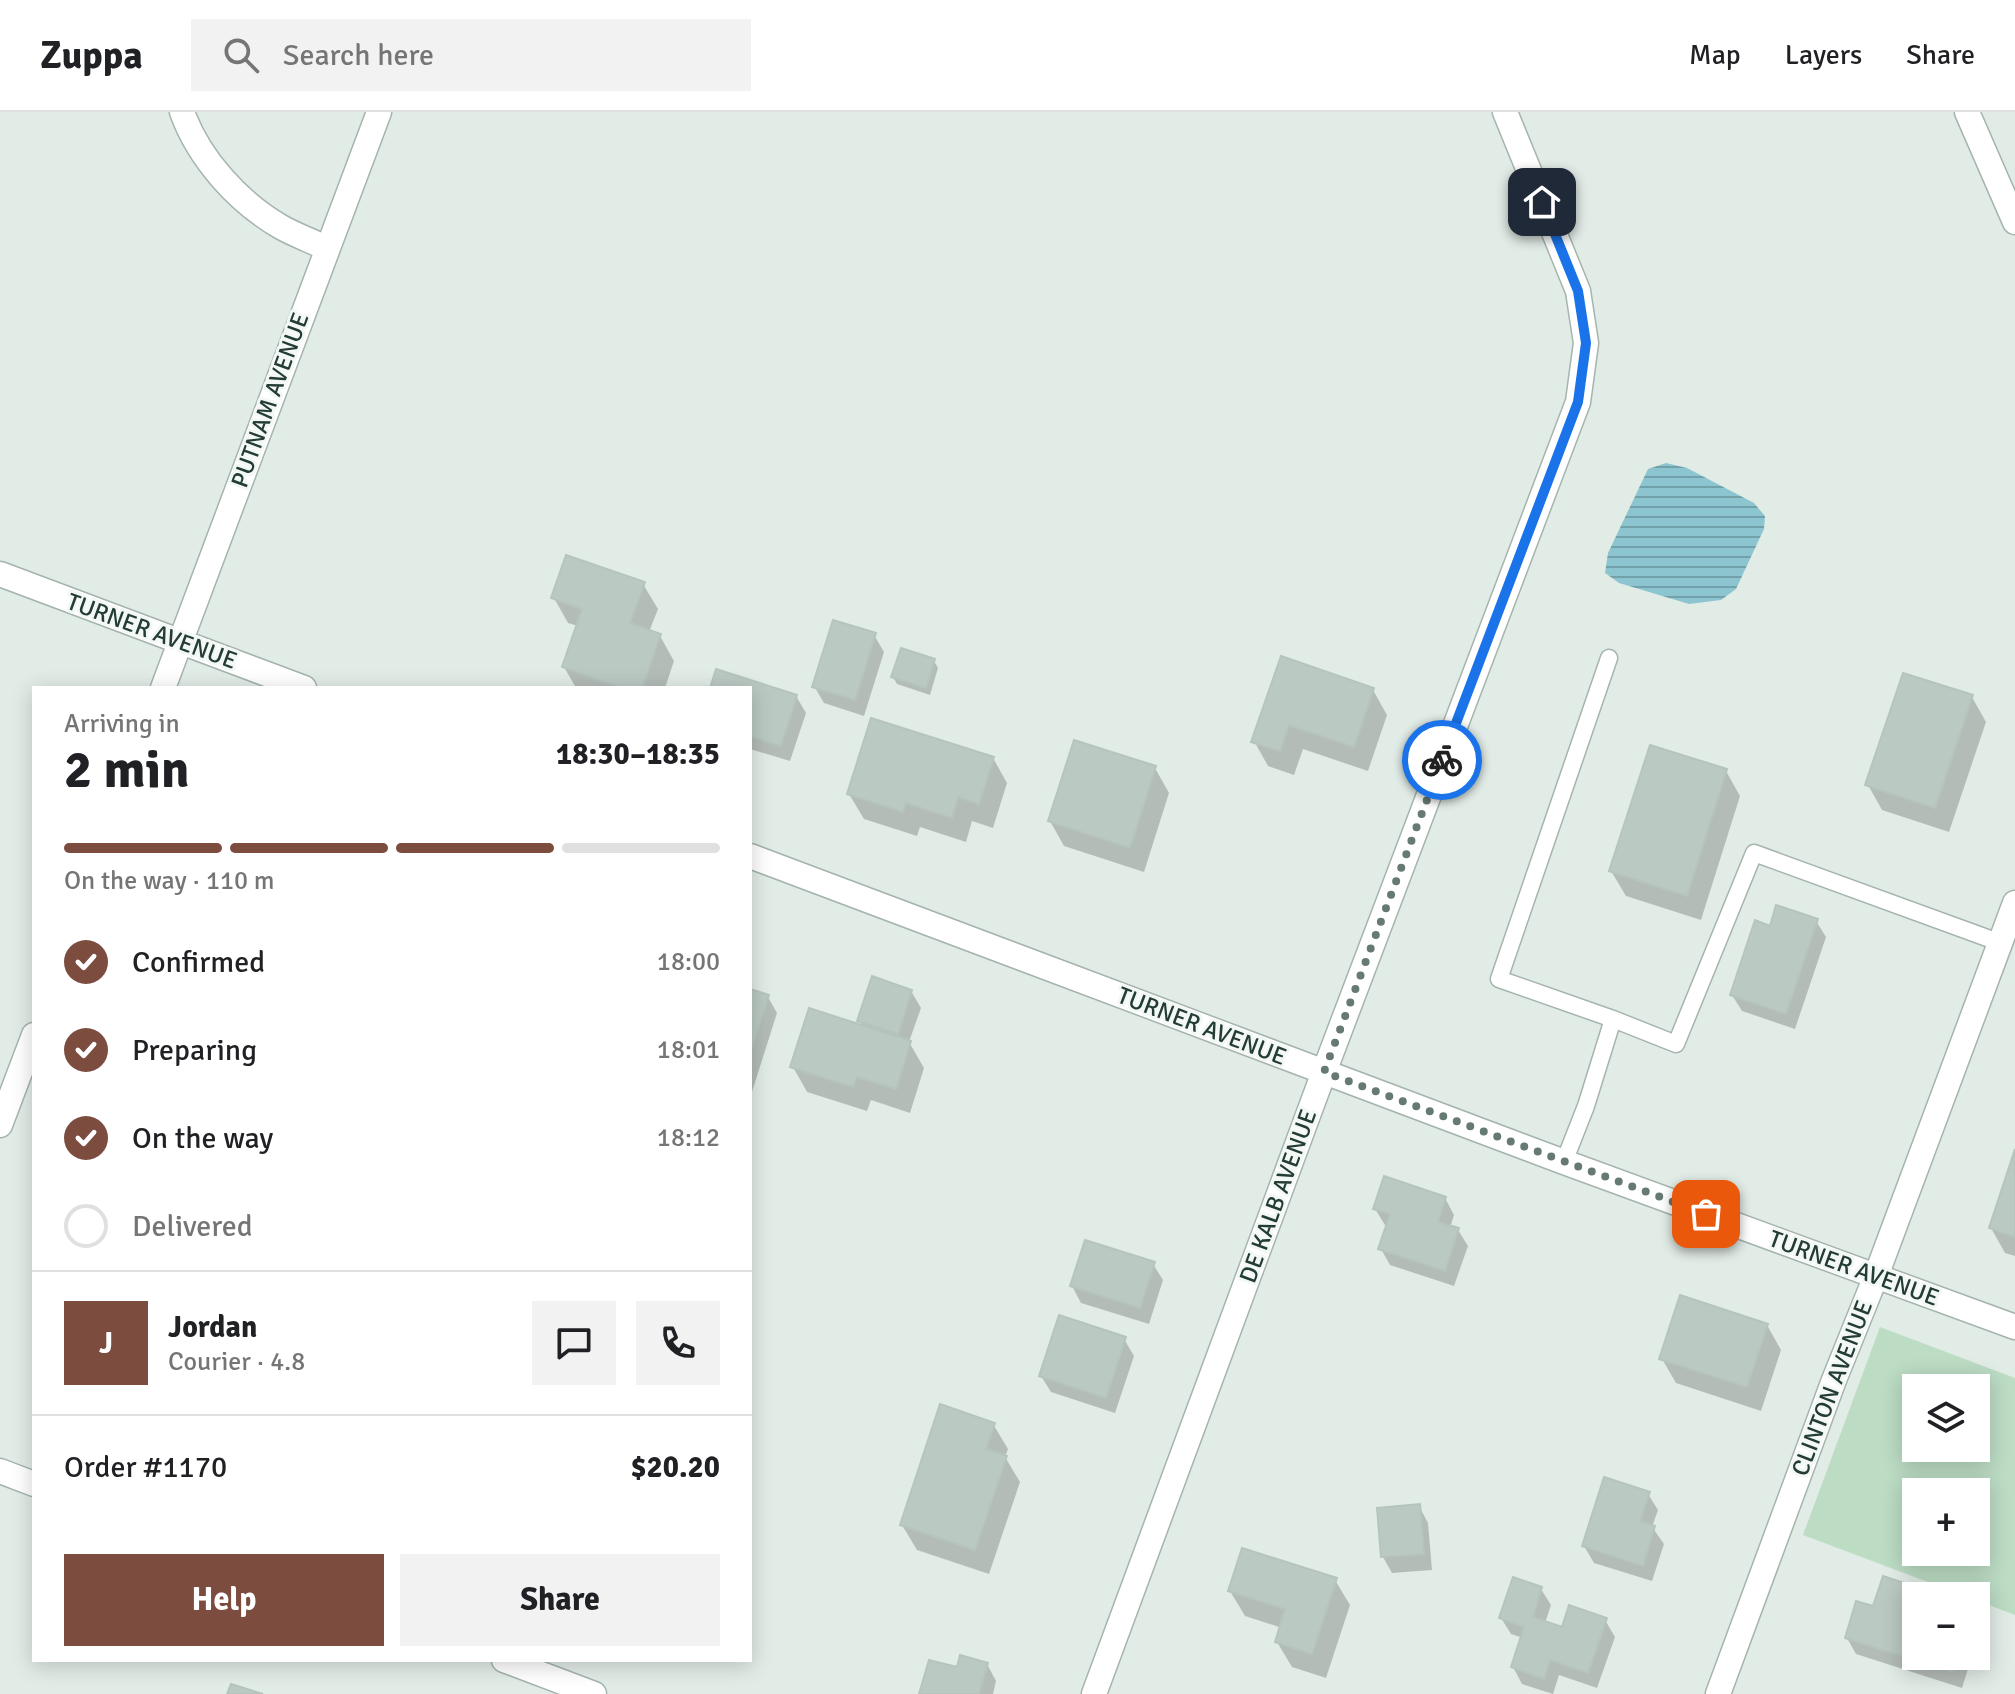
<!DOCTYPE html>
<html lang="en">
<head>
<meta charset="utf-8">
<style>
	body { margin:0; font-family:Signika,sans-serif; background:#f2f2f2; color:#202124; height:100vh; display:flex; flex-direction:column; font-size:30px; white-space:nowrap }
	* { box-sizing:border-box; margin:0 }
	p { font-size:26px; color:#757577 }
	.icon { flex:none; width:44px; height:44px; fill:none; stroke:currentColor; stroke-width:2; stroke-linecap:round; stroke-linejoin:round }
	.map { position:relative; flex:1; overflow:hidden }
	.side { position:absolute; left:32px; top:574px; width:720px; height:976px; display:flex; flex-direction:column; background:#fff; border-radius:0px; box-shadow:0 4px 20px #0003 }
	.side>* { flex:none }
	.buttons { position:absolute; left:1902px; top:1262px; display:grid; gap:16px }
	.buttons a { display:grid; place-items:center; width:88px; height:88px; border-radius:0px; background:#fff; box-shadow:0 4px 20px #0003; font-size:40px }
	.pin { position:absolute; display:grid; place-items:center; width:68px; height:68px; color:#fff; margin:-34px; border-radius:16px; box-shadow:0 4px 12px #0006 }
	.courier { position:absolute; display:grid; place-items:center; width:80px; height:80px; margin:-40px; border:6px solid #1a73e8; border-radius:50%; background:#fff; color:#222; box-shadow:0 2px 10px #0007 }
	.headline em { font-style:normal; font-weight:700 }
	.headline div { display:flex; flex-direction:column-reverse }
	.headline { display:flex; align-items:center; justify-content:space-between; height:136px; padding:0 32px }
	h1 { font-size:52px; font-weight:700; line-height:60px }
	.bar { display:grid; grid-template-columns:repeat(4,1fr); gap:12px 8px; align-content:center; height:96px; padding:0 32px }
	.bar i { height:10px; border-radius:6px; background:#e0e0e0 }
	.bar .active { background:#7c4c3f }
	.bar p { grid-column:span 4 }
	.line { display:flex; align-items:center; gap:20px; padding:0 32px; border-top:2px solid #e0e0e0 }
	.line div { flex:1 }
	.round { display:grid; place-items:center; flex:none; width:84px; height:84px; border-radius:0px; background:#f2f2f2 }
	ol { padding:0 32px; list-style:none }
	li { display:flex; align-items:center; gap:24px; height:88px }
	li p { margin-inline-start:auto }
	li .icon { padding:8px; border-radius:50%; background:#7c4c3f; color:#fff; stroke-width:4 }
	li:last-child { color:#757577 }
	li i { width:44px; height:44px; border:4px solid #e0e0e0; border-radius:50% }
	.action { display:flex; gap:16px; margin-top:auto; padding:16px 32px }
	.action a { flex:1; height:92px; border-radius:0px; background:#7c4c3f; color:#fff; font-size:32px; font-weight:700; line-height:92px; text-align:center }
	.action a+a { background:#f2f2f2; color:#202124 }
	header { display:flex; align-items:center; gap:48px; box-sizing:border-box; height:112px; padding:0 40px; background:#fff; border-bottom:2px solid #e0e0e0 }
	header strong { font-size:38px }
	nav { display:flex; gap:44px; margin-inline-start:auto; font-size:28px }
	.search { width:560px; height:72px; background:#f2f2f2; display:flex; align-items:center; gap:20px; box-sizing:border-box; padding:0 28px; border-radius:0px; color:#757577; font-size:30px }
	.map>svg:first-child { display:block }
	.park { fill:#bcdcc4; fill-rule:evenodd }
	.water { fill:url(#water-rules) }
	.shadow { fill:#0003 }
	.building { fill:#bbc9c3; stroke:#b5c5be; stroke-width:2 }
	.lines { fill:none; stroke-linecap:round; stroke-linejoin:round }
	.service-casing { stroke:#a5b4ae; stroke-width:19 }
	.minor-casing { stroke:#a5b4ae; stroke-width:27 }
	.service { stroke:#fff; stroke-width:16 }
	.minor { stroke:#fff; stroke-width:24 }
	.done { stroke:#667a73; stroke-width:8; stroke-dasharray:0 14.4 }
	.route { stroke:#1a73e8; stroke-width:10 }
	.labels { text-anchor:middle; dominant-baseline:central; stroke-width:6; stroke-linejoin:round; paint-order:stroke }
	.street-label { font-size:24px; fill:#233c35; stroke:#f3f8f5 }
</style>
</head>
<body>
<header>
<strong>Zuppa</strong>
<div class="search"><svg class="icon" aria-label="search" viewBox="0 0 24 24"><circle cx="10" cy="10" r="6"/><path d="M15 15l6 6"/></svg>Search here</div>
<nav><a>Map</a><a>Layers</a><a>Share</a></nav>
</header>
<div class="map">
<svg width="2015" height="1582" viewBox="0 0 2015 1582">
	<defs>
		<pattern id="water-rules" width="6" height="5" patternUnits="userSpaceOnUse" patternTransform="scale(2)"><rect width="6" height="5" fill="#8cc5cf"/><path d="M0 2.5h6" fill="none" stroke="#72a1a9"/></pattern>
	</defs>
	<rect width="100%" height="100%" fill="#e2ece7"/>
	<!-- park -->
	<path class="park" d="M1880,1215L2015,1266V1503L1976,1488V1484H1965L1803,1423ZM1916,1276H1976V1336H1916ZM1916,1380H1976V1440H1916Z"/>
	<!-- water -->
	<path class="water" d="M1666,351L1687,356L1754,391L1765,404L1764,417L1736,477L1721,488L1689,492L1619,471L1605,461L1608,441L1648,357Z"/>
	<!-- shadow -->
	<path class="shadow" d="M643,472L658,497L649,520L660,524L674,549L665,576H576L564,555L578,514L568,511L554,486Z
		M874,523L884,540L864,604L824,591L814,574Z
		M1282,547L1373,578L1387,603L1368,659L1303,637L1294,663L1268,654L1254,629Z
		M934,549L938,556L930,583L897,572L893,565Z
		M718,559L796,584L806,601L790,649L750,637V576H712Z
		M1972,585L1986,610L1949,720L1882,698L1868,673Z
		M993,646L1007,671L993,716L972,709L966,730L920,715L917,724L864,707L849,682Z
		M1155,656L1169,681L1144,760L1064,734L1050,709Z
		M1726,659L1740,684L1701,808L1626,784L1611,759Z
		M1816,809L1826,825L1795,917L1742,899L1732,883L1771,816Z
		M911,879L921,896L909,930L924,956L910,1001L871,988L867,999L807,980L793,955L864,916L859,908Z
		M750,880L768,885L777,901L750,986Z
		M2015,1043V1144L2005,1141L1991,1116Z
		M1445,1086L1454,1103L1450,1116L1458,1118L1468,1134L1454,1174L1390,1153L1381,1137L1388,1114L1385,1113L1375,1097Z
		M1153,1152L1163,1168L1149,1212L1081,1191L1072,1174Z
		M1767,1213L1781,1238L1761,1299L1676,1271L1662,1247Z
		M1124,1227L1134,1244L1115,1301L1051,1280L1041,1264Z
		M993,1312L1008,1337L1005,1345L1020,1370L989,1462L917,1438L902,1413Z
		M1941,1336H1965L1963,1342L1950,1345Z
		M1648,1382L1658,1398L1652,1415L1664,1432L1652,1469L1594,1451L1584,1434Z
		M1419,1394L1428,1411L1432,1458L1392,1461L1383,1445Z
		M1335,1468L1350,1493L1326,1566L1292,1555L1277,1530L1282,1516L1245,1504L1230,1479Z
		M1541,1477L1551,1493L1545,1511L1563,1517L1605,1508L1615,1525L1597,1576L1559,1563L1553,1582L1522,1572L1513,1555L1523,1526L1511,1522L1501,1506Z
		M1921,1479L1924,1484H1916V1544H1972L1962,1576L1856,1542L1847,1526L1875,1497Z
		M987,1552L996,1569L993,1582H921L958,1558Z"/>
	<!-- building -->
	<path class="building" d="M566,443L645,470L630,511L661,522L642,576H622L562,555L582,497L551,486Z
		M833,508L876,521L855,588L812,575Z
		M901,536L935,547L926,576L891,565Z
		M1281,544L1374,576L1354,635L1289,613L1280,639L1251,630Z
		M716,557L797,583L781,634L750,624V576H710Z
		M1903,561L1973,583L1935,696L1865,673Z
		M871,606L994,645L979,692L958,685L952,706L906,691L903,700L847,682Z
		M1074,628L1156,654L1130,736L1048,709Z
		M1650,633L1727,657L1687,784L1609,759Z
		M1776,793L1818,807L1786,902L1730,883L1755,808L1770,814Z
		M872,864L912,878L898,922L857,909Z
		M750,877L769,883L750,942Z
		M809,896L911,929L896,977L857,965L853,975L790,955Z
		M2015,1037V1125L1989,1116Z
		M1384,1064L1446,1085L1438,1110L1459,1116L1445,1159L1378,1137L1390,1102L1373,1097Z
		M1085,1128L1155,1150L1140,1196L1070,1174Z
		M1680,1183L1768,1212L1747,1275L1659,1247Z
		M1059,1203L1126,1225L1106,1286L1039,1264Z
		M940,1292L995,1311L986,1337L1007,1344L975,1438L900,1413Z
		M1604,1365L1650,1380L1640,1409L1655,1414L1643,1454L1582,1434Z
		M1420,1392L1424,1442L1381,1445L1377,1396Z
		M1242,1436L1337,1466L1312,1542L1275,1530L1285,1497L1228,1479Z
		M1883,1464L1922,1477L1920,1484H1916V1498L1912,1510L1916,1511V1544H1958L1953,1560L1845,1526L1856,1489L1873,1494Z
		M1513,1465L1542,1475L1533,1505L1562,1515L1569,1493L1607,1506L1588,1561L1550,1548L1544,1567L1511,1555L1524,1515L1499,1506Z
		M960,1543L988,1551L979,1582H919L929,1548L957,1555Z
		M231,1572L263,1582H227Z"/>
	<g class="lines">
		<defs>
			<path id="service" d="M1609,546L1499,867L1613,907
				M1564,1050L1586,994L1613,907L1676,932L1754,741L2001,831"/>
			<path id="minor" d="M182,0C199,47 238,90 281,115C295,123 312,129 326,136
				M1967,0L2015,110
				M0,462L304,576
				M163,576L379,0
				M750,744L1564,1050L2015,1215
				M0,1013L34,923
				M0,1359L34,1372
				M504,1548L594,1582
				M1094,1582L1324,960L1578,290L1586,231L1578,179L1505,0
				M1718,1582L1834,1268L1876,1164L2015,791"/>
		</defs>
		<!-- service casing -->
		<use href="#service" class="service-casing"/>
		<!-- minor casing -->
		<use href="#minor" class="minor-casing"/>
		<!-- service -->
		<use href="#service" class="service"/>
		<!-- minor -->
		<use href="#minor" class="minor"/>
	</g>
	<g class="lines">
		<!-- done -->
		<path class="done" d="M1442,648L1324,960L1706,1102"/>
		<!-- route -->
		<path class="route" d="M1442,648L1578,290L1586,231L1578,179L1542,90"/>
	</g>
	<g class="labels">
		<!-- street labels -->
		<g class="street-label">
			<text transform="translate(270 288) rotate(-70)">PUTNAM AVENUE</text>
			<text transform="translate(152 519) rotate(20)">TURNER AVENUE</text>
			<text transform="translate(1202 914) rotate(21)">TURNER AVENUE</text>
			<text transform="translate(1278 1084) rotate(-70)">DE KALB AVENUE</text>
			<text transform="translate(1854 1156) rotate(20)">TURNER AVENUE</text>
			<text transform="translate(1832 1276) rotate(-69)">CLINTON AVENUE</text>
		</g>
	</g>
</svg>
<div class="buttons">
<a><svg class="icon" aria-label="layers" viewBox="0 0 24 24"><path d="M12 4l9 5-9 5-9-5zM3 14l9 5 9-5"/></svg></a>
<a>+</a>
<a>−</a>
</div>
<div class="pin" style="left:1706px;top:1102px;background:#ea580c"><svg class="icon" aria-label="bag" viewBox="0 0 24 24"><path d="M5 8h14l-1 12H6zM9 8a3 3 0 0 1 6 0"/></svg></div>
<div class="pin" style="left:1542px;top:90px;background:#1f2937"><svg class="icon" aria-label="home" viewBox="0 0 24 24"><path d="M3 11l9-7 9 7M6 9v11h12V9"/></svg></div>
<div class="courier" style="left:1442px;top:648px"><svg class="icon" aria-label="bike" viewBox="0 0 24 24"><circle cx="6" cy="16" r="4"/><circle cx="18" cy="16" r="4"/><path d="M6 16l4-8h5l3 8M10 8l3 8H6M13 5h3"/></svg></div>
<section class="side">
<div class="headline"><div><h1>2 min</h1><p>Arriving in</p></div><em>18:30–18:35</em></div>
<div class="bar"><i class="active"></i><i class="active"></i><i class="active"></i><i></i><p>On the way · 110 m</p></div>
<ol>
<li><svg class="icon" aria-label="check" viewBox="0 0 24 24"><path d="M5 12l5 5 9-10"/></svg>Confirmed<p>18:00</p></li>
<li><svg class="icon" aria-label="check" viewBox="0 0 24 24"><path d="M5 12l5 5 9-10"/></svg>Preparing<p>18:01</p></li>
<li><svg class="icon" aria-label="check" viewBox="0 0 24 24"><path d="M5 12l5 5 9-10"/></svg>On the way<p>18:12</p></li>
<li><i></i>Delivered</li>
</ol>
<div class="line" style="height:144px"><b class="round" style="background:#7c4c3f;color:#fff">J</b><div><b>Jordan</b><p>Courier · 4.8</p></div><a class="round"><svg class="icon" aria-label="chat" viewBox="0 0 24 24"><path d="M4 5h16v11H9l-5 4z"/></svg></a><a class="round"><svg class="icon" aria-label="phone" viewBox="0 0 24 24"><path d="M5 4h4l2 5-3 2q2 4 5 5l2-3 5 2v4C11 20 4 13 5 4z"/></svg></a></div>
<div class="line" style="height:104px"><div>Order #1170</div><b>$20.20</b></div>
<div class="action"><a>Help</a><a>Share</a></div>
</section>
</div>
</body>
</html>
